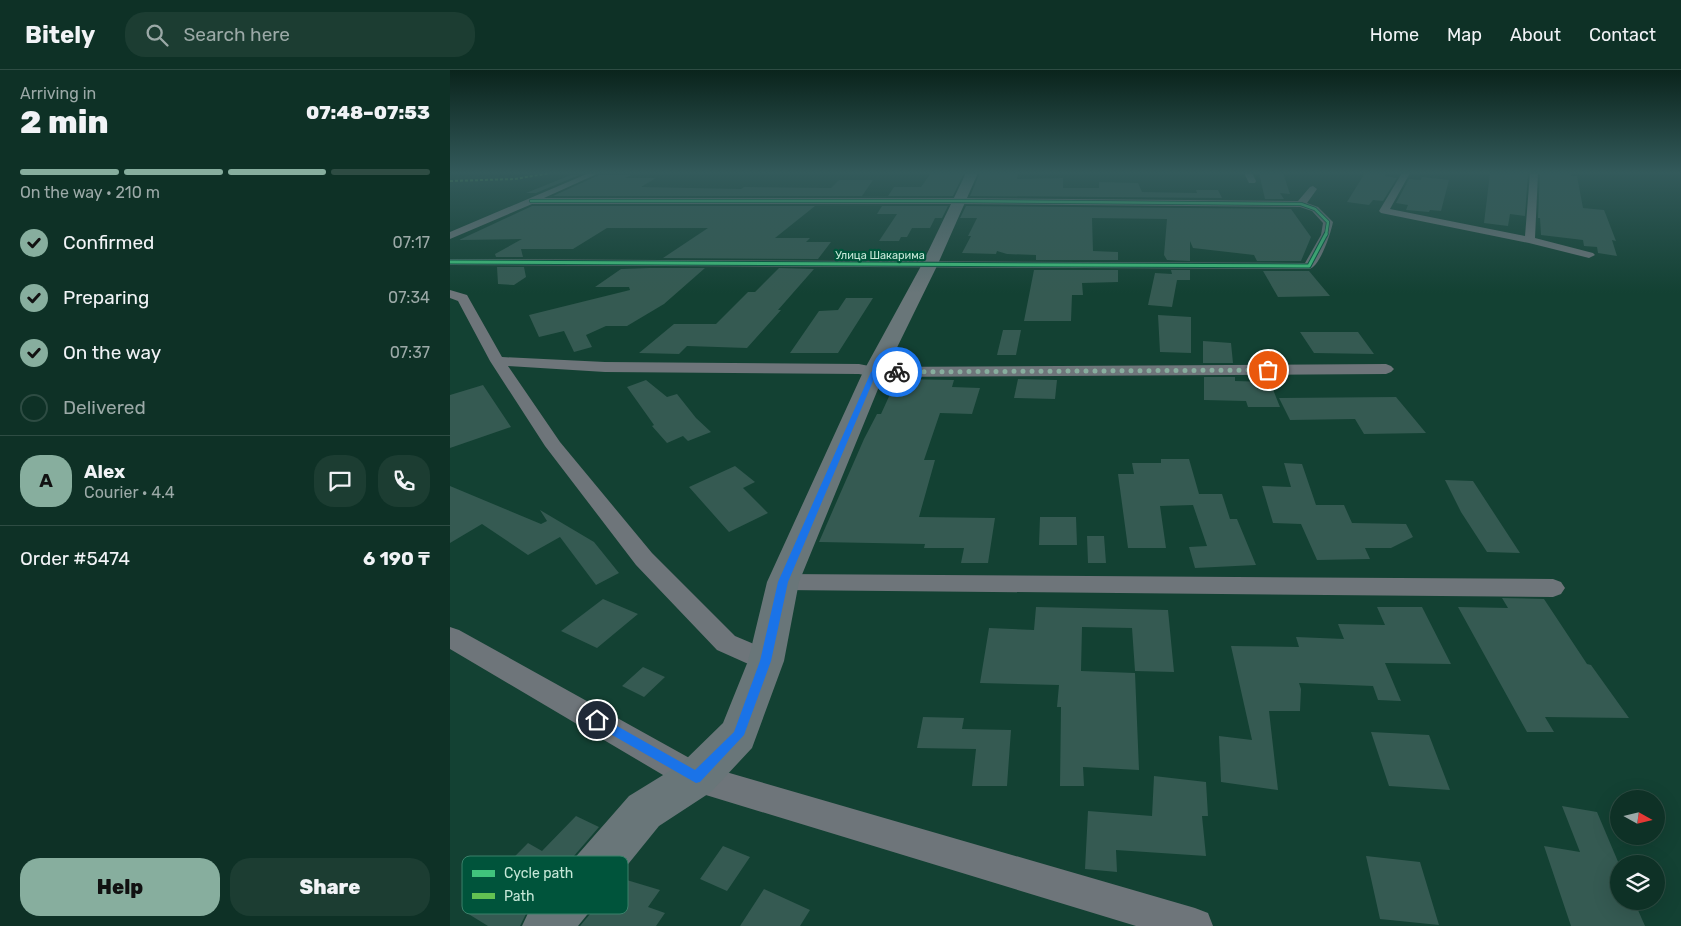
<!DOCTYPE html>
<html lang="en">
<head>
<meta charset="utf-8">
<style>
	body { margin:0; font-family:Rubik,sans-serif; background:#1c3d32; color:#f1f3f6; height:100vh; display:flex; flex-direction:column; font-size:19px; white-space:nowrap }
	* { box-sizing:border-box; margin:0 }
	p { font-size:16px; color:#9ba9a7 }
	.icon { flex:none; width:28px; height:28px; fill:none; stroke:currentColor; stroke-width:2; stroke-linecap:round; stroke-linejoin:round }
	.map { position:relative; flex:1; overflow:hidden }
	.panel { display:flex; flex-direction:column; background:#0e3126; width:450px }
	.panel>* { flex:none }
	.needle { width:32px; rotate:98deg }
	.fabs { position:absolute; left:1160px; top:720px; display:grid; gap:10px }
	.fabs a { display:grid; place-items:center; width:55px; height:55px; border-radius:50%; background:#0e3126; box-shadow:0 5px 20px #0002,0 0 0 1px #2e4c43; font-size:25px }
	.pin { position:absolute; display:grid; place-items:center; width:42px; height:42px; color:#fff; margin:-21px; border:2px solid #fff; border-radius:50%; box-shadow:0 1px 5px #0007 }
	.courier { position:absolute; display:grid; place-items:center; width:50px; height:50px; margin:-25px; border:4px solid #1a73e8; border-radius:50%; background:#fff; color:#222; box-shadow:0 1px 6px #0007 }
	.headline em { font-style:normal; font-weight:800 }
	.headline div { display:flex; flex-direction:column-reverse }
	.headline { display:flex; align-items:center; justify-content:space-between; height:85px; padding:0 20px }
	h1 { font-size:32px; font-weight:800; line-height:38px }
	.bar { display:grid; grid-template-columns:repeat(4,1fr); gap:8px 5px; align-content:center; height:60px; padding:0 20px }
	.bar i { height:6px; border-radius:4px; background:#2e4c43 }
	.bar .selected { background:#87ae9e }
	.bar p { grid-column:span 4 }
	.line { display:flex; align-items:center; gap:12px; padding:0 20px; border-top:1px solid #2e4c43 }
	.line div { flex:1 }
	.round { display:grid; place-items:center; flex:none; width:52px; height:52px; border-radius:20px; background:#1c3d32 }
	ol { padding:0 20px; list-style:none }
	li { display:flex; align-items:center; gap:15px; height:55px }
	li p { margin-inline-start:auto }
	li .icon { padding:5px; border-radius:50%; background:#87ae9e; color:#111; stroke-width:4 }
	li:last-child { color:#9ba9a7 }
	li i { width:28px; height:28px; border:2px solid #2e4c43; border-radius:50% }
	.button { display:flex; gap:10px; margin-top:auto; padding:10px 20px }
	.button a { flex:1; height:58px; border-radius:20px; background:#87ae9e; color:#111; font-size:20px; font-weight:800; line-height:58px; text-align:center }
	.button a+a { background:#1c3d32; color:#f1f3f6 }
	header { display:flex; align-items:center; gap:30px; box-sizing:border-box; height:70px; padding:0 25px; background:#0e3126; border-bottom:1px solid #2e4c43 }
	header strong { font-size:24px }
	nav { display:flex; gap:28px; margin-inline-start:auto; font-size:18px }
	.search { width:350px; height:45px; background:#1c3d32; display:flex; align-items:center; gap:12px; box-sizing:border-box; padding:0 18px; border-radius:20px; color:#9ba9a7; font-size:19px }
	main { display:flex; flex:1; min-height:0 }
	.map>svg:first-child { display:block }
	.building { fill:#355a52 }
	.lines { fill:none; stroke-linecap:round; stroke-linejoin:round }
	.street { fill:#6e757a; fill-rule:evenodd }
	.secondary { fill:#697679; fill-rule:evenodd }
	.quiet { stroke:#63c152; stroke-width:2; stroke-dasharray:3 2; stroke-linecap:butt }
	.cycleway-far1-casing { stroke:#00543b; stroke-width:4 }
	.cycleway-casing { stroke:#00543b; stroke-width:5 }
	.cycleway-far1 { stroke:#40c37c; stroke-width:2.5 }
	.cycleway { stroke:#40c37c; stroke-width:3 }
	.route { fill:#1a73e8 }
	.done { stroke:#87ae9e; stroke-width:5; stroke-dasharray:0 9 }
	.labels { text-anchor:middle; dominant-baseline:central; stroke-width:4.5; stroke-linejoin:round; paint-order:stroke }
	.far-street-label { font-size:11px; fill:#c6e8d8; stroke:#00543b }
	.key { fill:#00543b; stroke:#3b806a; stroke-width:1 }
	.key-label { font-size:14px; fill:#c6e8d8 }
</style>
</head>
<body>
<header>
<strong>Bitely</strong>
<div class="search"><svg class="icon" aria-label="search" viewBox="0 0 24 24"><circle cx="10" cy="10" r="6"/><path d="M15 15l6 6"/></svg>Search here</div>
<nav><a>Home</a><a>Map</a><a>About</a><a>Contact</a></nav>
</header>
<main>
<section class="panel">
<div class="headline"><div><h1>2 min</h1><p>Arriving in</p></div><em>07:48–07:53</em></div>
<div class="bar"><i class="selected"></i><i class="selected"></i><i class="selected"></i><i></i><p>On the way · 210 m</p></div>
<ol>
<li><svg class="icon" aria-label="check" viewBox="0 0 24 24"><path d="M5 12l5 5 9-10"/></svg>Confirmed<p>07:17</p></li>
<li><svg class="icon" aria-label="check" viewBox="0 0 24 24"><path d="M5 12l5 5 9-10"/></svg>Preparing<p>07:34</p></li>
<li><svg class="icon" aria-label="check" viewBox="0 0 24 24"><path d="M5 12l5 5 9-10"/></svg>On the way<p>07:37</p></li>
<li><i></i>Delivered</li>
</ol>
<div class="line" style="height:90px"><b class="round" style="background:#87ae9e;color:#111">A</b><div><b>Alex</b><p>Courier · 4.4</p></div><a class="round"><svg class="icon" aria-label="chat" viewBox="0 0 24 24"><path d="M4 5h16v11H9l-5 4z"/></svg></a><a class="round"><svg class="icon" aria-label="phone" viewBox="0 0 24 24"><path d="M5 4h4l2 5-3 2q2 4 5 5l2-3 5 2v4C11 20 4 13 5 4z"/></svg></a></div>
<div class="line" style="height:65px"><div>Order #5474</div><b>6 190 ₸</b></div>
<div class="button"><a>Help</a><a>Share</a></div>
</section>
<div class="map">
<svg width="1231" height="856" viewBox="0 0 1231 856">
	<rect width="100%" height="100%" fill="#134133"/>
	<!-- building -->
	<path class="building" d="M481,103H514L503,126H438L444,117H471Z
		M530,103H568L567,109L613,108V118H649V112L688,113L692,122L747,123L746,120H768L772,128L520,126Z
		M809,103H833L840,124L830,123L834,129H815Z
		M915,103H936L935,106L947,108L933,131L923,130L919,135L897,132Z
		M1040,103H1078L1075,146L1060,144L1058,156L1034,153Z
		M1090,103H1121V106H1127L1133,138L1154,140L1156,145L1166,171L1162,170L1167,186L1148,183L1147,177L1134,176L1133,170L1091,165L1090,148H1088Z
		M121,105H129L86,123H76Z
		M149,105H181L175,108H206L191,117L291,119L294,117L381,118L389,110H423L412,126H103Z
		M972,107L999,110L991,141L980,140L979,142L956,140L958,135L946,133L959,109L971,110Z
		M82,136H365L325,168H360L354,174L356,172H381L368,189L213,188L258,158H157L123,179H71L73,187H46L45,184L72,169L9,170Z
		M432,136H498L492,148H485L480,158H462L457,167H451L449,171H429L447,144H427Z
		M516,136L841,139L861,167L851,191H807L804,185L743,178L740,171V191L717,190L714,185L717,149L642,148L643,181L668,182V190H586V185L557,184L547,181L546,184L512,183L521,166H518L527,148H510Z
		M47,197H74L76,207L64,215L48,214Z
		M199,198H255L214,234L177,256H156L136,265L142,277L124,282L114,261L89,267L79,245L180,220L179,217H145L171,199Z
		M329,198L364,199L328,240H331L297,278L237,276L229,284L189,283L224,254H266L298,222H305Z
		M584,200H668V212L632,213L633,225H622L621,251H574Z
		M721,200H740V210H727L722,237L698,235L705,203L722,204Z
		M813,201H859L880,226L828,227Z
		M396,228H423L388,283H340L369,241L388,240Z
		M708,245L741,247V283L710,282Z
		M553,260H571L566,285H547Z
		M850,262H908L924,284L864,283Z
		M753,271L781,273L783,293H753Z
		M754,307H785V311L820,312L830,337H798L796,331L754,330Z
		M447,309L504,310L502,317L530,318L522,344L490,343L474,390H485L469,447L545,448L538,493H511L514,478H474L475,474L369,472L414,369L427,344H431Z
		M568,309L607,310L605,329L564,328Z
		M196,310L217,327L227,324L246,348L261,362L238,371L233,366L217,373L202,356L204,355L177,317Z
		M33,315L61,357L0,378V325Z
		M946,327L976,363L914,364L905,349L840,350L829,328Z
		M711,389H739L749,424H772L780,449H787L806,495L745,498L739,477L757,476L743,435L710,436L716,478H678L668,404H684L682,393H711Z
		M834,393L852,394L866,435H894L902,453L956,454L963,467L941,478H915L920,489L867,490L851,454L823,453L812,416L841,417Z
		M285,396L305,412L293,418L318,443L279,462L239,417Z
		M995,410L1023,411L1070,483L1037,482L1011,442Z
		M0,416L91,454L97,451L90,440L144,472L169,503L146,515L110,467L78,485L32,454L0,473Z
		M590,447H626L627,475H589Z
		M637,466H654L656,493H638Z
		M1052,528L1094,529L1137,594L1141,595L1179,648L1095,647L1104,662H1077L1008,537L1058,538Z
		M153,529L188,544L147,578L111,561Z
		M586,537L718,540L724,602L685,601L682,558L632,557L631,601L685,603L689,700L633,697L634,716H610L611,637H607L609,615L530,613L539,558L584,560Z
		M927,537H972L1001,594L935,593L951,631L928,630L923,616L849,613L851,619L850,641H819L828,720L771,712L769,666L802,670L781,576L849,577L846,567L894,569L888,554L935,555Z
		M193,597L215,607L194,627L172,616Z
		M473,647L514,648L512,659L561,660L557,716H522L526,679L467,678Z
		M921,662L979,665L1000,720L939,716Z
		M704,706L756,712L758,746H752L756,786L666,780L667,802L635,799L638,741L702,746Z
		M1112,736L1147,742L1169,794V831H1184L1195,856H1121L1094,776L1130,782Z
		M126,746L149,757L79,838L70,856H38L12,840L78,773L92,781Z
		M273,776L300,787L277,821L250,809Z
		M916,786L970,792L989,855L930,849Z
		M170,808L210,820L198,837L215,843L206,856H130Z
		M314,819L360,840L350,856H290Z"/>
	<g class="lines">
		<!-- street -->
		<path class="street" d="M139,103H149L94,128H509L848,131L860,117L863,116L867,119L857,133L868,137L883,152C881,163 870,197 859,199L0,195V189L855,193L871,165L873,153L862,141L850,137L509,134H82L0,169V162Z
			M794,103H802L806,111L805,113H799Z
			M952,103H960L940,139L1075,166L1080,103H1088L1085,168L1143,183L1145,185L1139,188L1079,173L931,143L929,141Z
			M0,220L17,225L52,287L155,292L409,294L424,297L936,294L941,296L944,299L941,302L936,304L424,307L409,304L155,302L58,296L110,372L202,483L285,566L325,583L329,591L325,599L316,602L267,580L186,495L95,376L40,291L8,231L0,228Z
			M333,504L1103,509L1111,512L1115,518L1111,524L1103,527L333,520L325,518L321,512L325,506Z
			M0,557L9,560L252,695L745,838L758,843L763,856H686L246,722L235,718L0,579Z"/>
		<!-- secondary -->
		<path class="secondary" d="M516,103H528L487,196L435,302L349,512L334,591L302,678L261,722L209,756L128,856H72L80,839L179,726L231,694L273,653L298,591L317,512L413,302L471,196Z"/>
		<!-- quiet -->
		<path class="quiet" d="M0,111L65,109L100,103"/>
		<defs>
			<path id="cycleway-far1" d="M81,131H509L851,134L865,139L878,152L876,165"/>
			<path id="cycleway" d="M0,192L859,196L876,164"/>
		</defs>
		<!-- cycleway-far1 casing -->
		<use href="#cycleway-far1" class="cycleway-far1-casing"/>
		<!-- cycleway casing -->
		<use href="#cycleway" class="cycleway-casing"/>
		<!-- cycleway-far1 -->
		<use href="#cycleway-far1" class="cycleway-far1"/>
		<!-- cycleway -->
		<use href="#cycleway" class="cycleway"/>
	</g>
	<!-- sky -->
	<linearGradient id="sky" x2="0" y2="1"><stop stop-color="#0a241c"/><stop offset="0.46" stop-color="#335a5b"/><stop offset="1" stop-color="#335a5b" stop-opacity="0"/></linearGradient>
	<rect width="1231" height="223" fill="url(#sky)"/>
	<!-- route -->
	<path class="route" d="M447,300L450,302L449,303L426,304L338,512L321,591L294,665L250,712L246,713L143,654L142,650L143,647H151L245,700L284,662L310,591L328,512L421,302L424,300Z"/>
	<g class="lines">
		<!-- done -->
		<path class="done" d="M447,302L818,300"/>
	</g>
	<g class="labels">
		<!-- far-street labels -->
		<g class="far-street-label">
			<text x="430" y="185">Улица Шакарима</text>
		</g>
	</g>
	<!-- legend -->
	<rect x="12" y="786" width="166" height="58" rx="8" class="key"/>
	<rect x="22" y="800" width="23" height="7" fill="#40c37c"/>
	<rect x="22" y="823" width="23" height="6" fill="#63c152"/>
	<g class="key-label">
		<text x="54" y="808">Cycle path</text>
		<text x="54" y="831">Path</text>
	</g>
</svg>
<div class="fabs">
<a><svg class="needle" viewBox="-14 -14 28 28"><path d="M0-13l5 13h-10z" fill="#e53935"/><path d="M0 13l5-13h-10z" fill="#9ba9a7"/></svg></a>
<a><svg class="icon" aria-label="layers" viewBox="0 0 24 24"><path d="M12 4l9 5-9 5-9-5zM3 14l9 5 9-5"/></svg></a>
</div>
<div class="pin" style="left:818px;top:300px;background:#ea580c"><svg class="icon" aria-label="bag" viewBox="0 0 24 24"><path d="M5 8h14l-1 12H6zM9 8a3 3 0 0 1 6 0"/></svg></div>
<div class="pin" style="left:147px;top:650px;background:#1f2937"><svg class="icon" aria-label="home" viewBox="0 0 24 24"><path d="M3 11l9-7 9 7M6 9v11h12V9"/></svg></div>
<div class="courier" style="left:447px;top:302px"><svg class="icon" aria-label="bike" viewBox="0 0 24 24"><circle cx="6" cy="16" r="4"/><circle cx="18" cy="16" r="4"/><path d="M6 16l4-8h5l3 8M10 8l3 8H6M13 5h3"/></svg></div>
</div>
</main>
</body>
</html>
